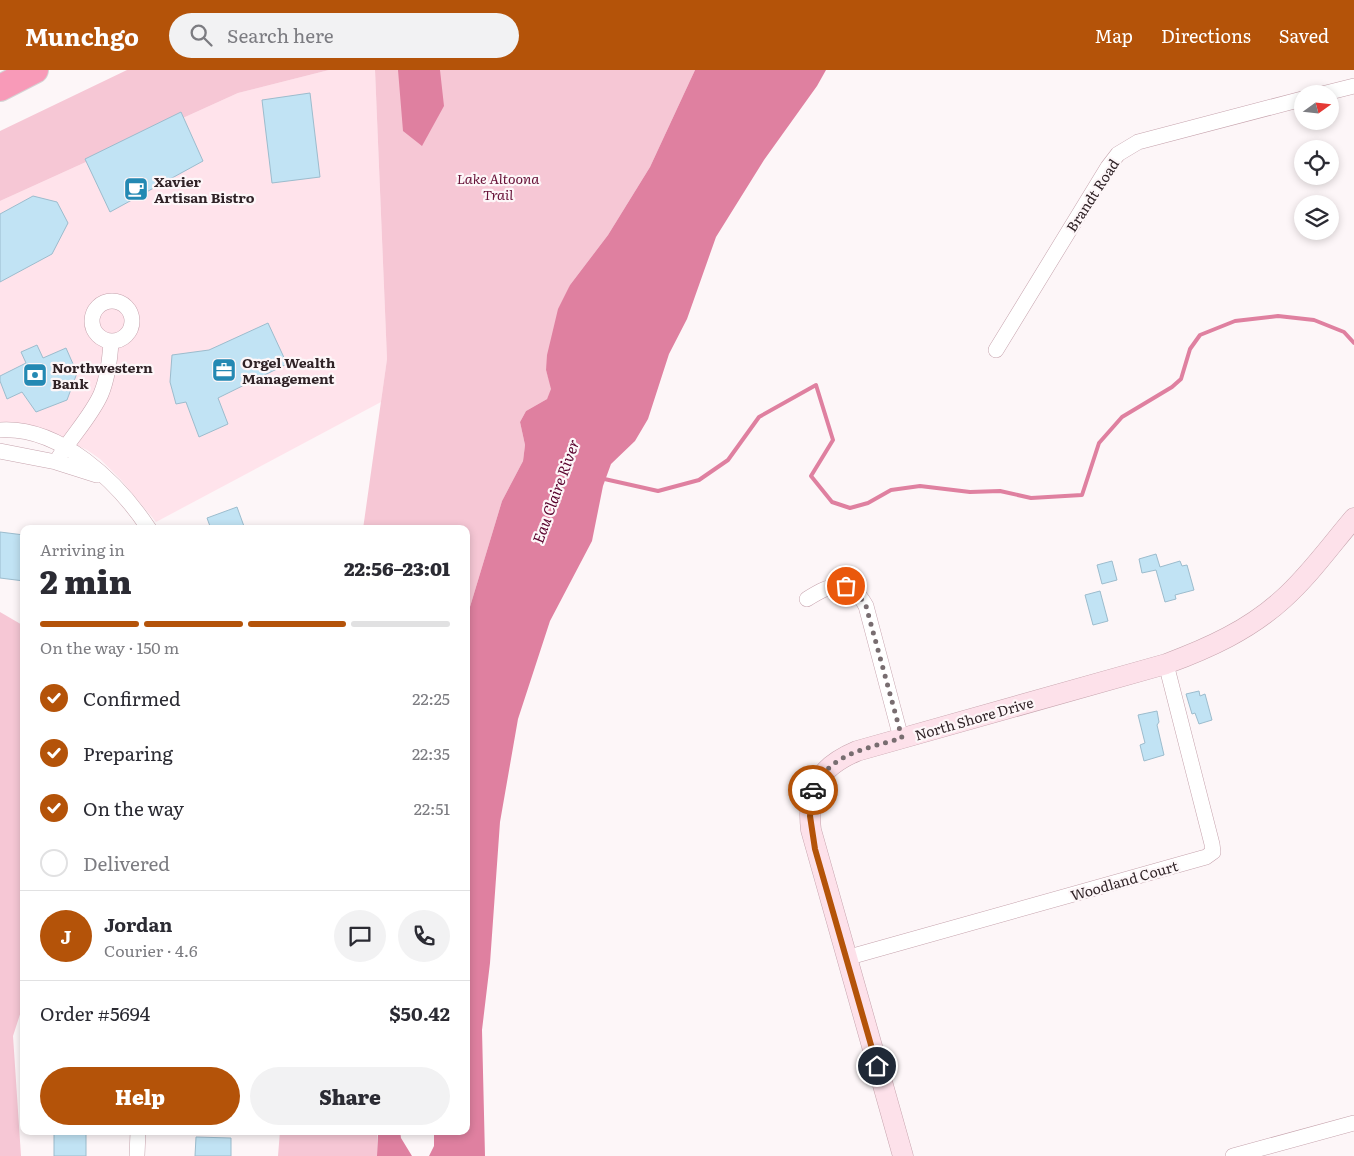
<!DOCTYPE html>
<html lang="en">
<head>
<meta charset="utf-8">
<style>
	body { margin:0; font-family:Literata,serif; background:#f2f2f3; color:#2b2b33; height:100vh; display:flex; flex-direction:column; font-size:19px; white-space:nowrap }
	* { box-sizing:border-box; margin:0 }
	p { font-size:16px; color:#7c7c81 }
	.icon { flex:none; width:28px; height:28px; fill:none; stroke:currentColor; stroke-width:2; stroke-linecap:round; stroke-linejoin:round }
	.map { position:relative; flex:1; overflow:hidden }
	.panel { position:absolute; left:20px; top:455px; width:450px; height:610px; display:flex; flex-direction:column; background:#fff; border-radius:10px; box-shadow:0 2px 8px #0003 }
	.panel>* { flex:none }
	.needle { width:32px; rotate:75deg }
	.tools { position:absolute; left:1294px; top:15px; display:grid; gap:10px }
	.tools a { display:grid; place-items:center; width:45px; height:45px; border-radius:50%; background:#fff; box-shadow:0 2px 8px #0003; font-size:25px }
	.pin { position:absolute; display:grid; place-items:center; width:42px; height:42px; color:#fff; margin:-21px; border:2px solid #fff; border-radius:50%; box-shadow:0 1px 5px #0007 }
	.courier { position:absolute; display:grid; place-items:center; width:50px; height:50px; margin:-25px; border:4px solid #b45309; border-radius:50%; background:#fff; color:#222; box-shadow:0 1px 6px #0007 }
	.summary em { font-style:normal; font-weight:800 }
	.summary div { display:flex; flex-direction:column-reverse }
	.summary { display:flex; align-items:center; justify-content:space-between; height:85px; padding:0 20px }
	h1 { font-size:32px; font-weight:800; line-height:38px }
	.bar { display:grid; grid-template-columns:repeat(4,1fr); gap:8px 5px; align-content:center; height:60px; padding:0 20px }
	.bar i { height:6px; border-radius:4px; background:#e1e1e2 }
	.bar .on { background:#b45309 }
	.bar p { grid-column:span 4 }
	.line { display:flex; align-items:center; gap:12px; padding:0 20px; border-top:1px solid #e1e1e2 }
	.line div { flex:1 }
	.round { display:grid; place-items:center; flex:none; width:52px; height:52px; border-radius:26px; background:#f2f2f3 }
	ol { padding:0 20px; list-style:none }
	li { display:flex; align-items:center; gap:15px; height:55px }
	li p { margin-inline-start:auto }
	li .icon { padding:5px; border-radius:50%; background:#b45309; color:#fff; stroke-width:4 }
	li:last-child { color:#7c7c81 }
	li i { width:28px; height:28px; border:2px solid #e1e1e2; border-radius:50% }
	.button { display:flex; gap:10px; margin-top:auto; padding:10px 20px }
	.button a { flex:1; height:58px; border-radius:30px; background:#b45309; color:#fff; font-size:20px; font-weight:800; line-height:58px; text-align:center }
	.button a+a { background:#f2f2f3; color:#2b2b33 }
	header { display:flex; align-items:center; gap:30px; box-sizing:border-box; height:70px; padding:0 25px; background:#b45309; color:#fff }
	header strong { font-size:24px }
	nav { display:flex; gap:28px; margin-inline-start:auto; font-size:18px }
	.search { width:350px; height:45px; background:#f2f2f3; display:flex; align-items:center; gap:12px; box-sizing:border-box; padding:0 18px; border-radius:28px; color:#7c7c81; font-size:19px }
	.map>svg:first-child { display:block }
	.built { fill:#ffe3eb }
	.green { fill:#f6c7d5 }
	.water { fill:#df80a0 }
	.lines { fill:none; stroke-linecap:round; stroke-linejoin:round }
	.stream { stroke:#df80a0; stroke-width:4 }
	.building { fill:#c1e3f4; stroke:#9cbccd }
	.street-casing { stroke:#c6a3ad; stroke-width:16 }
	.secondary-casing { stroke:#c6a3ad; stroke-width:21 }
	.highway-casing { stroke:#d6d3d4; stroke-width:28 }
	.street { stroke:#fff; stroke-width:15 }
	.secondary { stroke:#fde1ea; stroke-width:20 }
	.highway { stroke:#f89ab8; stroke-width:26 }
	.done { stroke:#786d70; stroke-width:5; stroke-dasharray:0 9 }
	.route { stroke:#b45309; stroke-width:6 }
	.labels { text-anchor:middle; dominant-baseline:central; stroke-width:4.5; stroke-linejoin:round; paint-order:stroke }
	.park-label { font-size:14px; font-style:italic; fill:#671238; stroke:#fdf6f8 }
	.poi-label { font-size:14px; font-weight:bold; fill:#302327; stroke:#fdf6f8; text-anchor:start }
	.street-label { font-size:14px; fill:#302327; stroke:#fdf6f8 }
	.water-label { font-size:15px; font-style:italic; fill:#59012c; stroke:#fdf6f8 }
</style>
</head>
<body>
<header>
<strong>Munchgo</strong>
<div class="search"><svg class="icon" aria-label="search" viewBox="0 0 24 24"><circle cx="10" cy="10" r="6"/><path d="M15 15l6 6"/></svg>Search here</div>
<nav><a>Map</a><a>Directions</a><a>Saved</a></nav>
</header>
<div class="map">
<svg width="1354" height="1086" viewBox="0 0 1354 1086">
	<rect width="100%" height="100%" fill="#fdf6f8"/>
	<!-- built -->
	<path class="built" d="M329,0H375L387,289L381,332L156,452L121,410L100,389L87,380L58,366L0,356V131L238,23Z"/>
	<!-- green -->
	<path class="green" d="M127,0H329L238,23L0,131V61Z
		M375,0H695L650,97L608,165L570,215L546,300L552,319L547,329L526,341L520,352L525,375L523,391L502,431L466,550V459H363L387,289Z
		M0,542L24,556V932L13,966L21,1086H0Z
		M280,1061H377V1086H278Z"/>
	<!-- water -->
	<path class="water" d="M398,0H440L444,36L422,76L403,61Z
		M695,0H826L817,16L764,90L716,167L687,249L669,284L648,349L635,371L611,394L603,416L592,471L550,551L518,649L500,752L490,893L482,960L485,1086H429L434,1076V1061H466V550L502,431L523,391L525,375L520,352L526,341L547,329L551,319L546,300L547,285L558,239L570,215L608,165L650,97Z
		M378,1061H400L401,1068L412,1086H377Z"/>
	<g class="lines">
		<!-- stream -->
		<path class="stream" d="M600,408L658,421L699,410L728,390L759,347L816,315L833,370L811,406L832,432L850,438L868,433L891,420L920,416L970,422L1000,421L1031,428L1082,425L1099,373L1122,347L1172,317L1181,309L1190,279L1200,265L1235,251L1278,246L1314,250L1344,262L1354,273"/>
	</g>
	<!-- building -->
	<path class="building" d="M310,23L320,107L272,113L262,30Z
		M181,42L203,91L110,142L85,89Z
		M33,126L57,132L68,153L52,184L0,212V144Z
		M268,253L287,294L218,328L228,354L199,367L186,332L176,334L170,312L172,285L209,280Z
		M37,275L43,288L66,278L77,303L67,330L36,342L22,322L7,329L0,311V306L26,293L21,282Z
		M237,437L245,459H211L207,448Z
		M0,462L24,465V511L0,508Z
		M1156,484L1160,497L1180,491L1182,496L1187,495L1194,520L1175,525L1176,529L1165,532L1156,500L1142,503L1139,489Z
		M1112,491L1117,510L1102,514L1097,495Z
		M1100,521L1108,551L1093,555L1085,525Z
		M1199,621L1200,626L1205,624L1212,650L1199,654L1195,643L1192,644L1186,624Z
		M1157,641L1159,652L1157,655L1164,685L1144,691L1140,675L1145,673L1138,645Z
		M54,1061H86V1086H54Z
		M196,1067L231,1068V1086H195Z"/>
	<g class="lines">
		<defs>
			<path id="street" d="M1322,24L1354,16
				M92 251a20 20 0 1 1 40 0a20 20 0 1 1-40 0Z
				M996,280L1108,97L1118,84L1138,72L1302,29
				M0,360C60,356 118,412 149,459
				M0,381L56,392L97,405
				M56,392C69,369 91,347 101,324C108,307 110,290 111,271
				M807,529C831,514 849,506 866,536L901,668
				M846,888L1206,787L1213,782L1212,774L1166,594
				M137,1086L138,1061
				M1233,1086L1354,1053"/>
			<path id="secondary" d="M903,1086L811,760C806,719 819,697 857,681L1166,594C1209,578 1249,560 1283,529C1309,506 1331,475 1354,448"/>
			<path id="highway" d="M0,18L35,0"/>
		</defs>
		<!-- street casing -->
		<use href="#street" class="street-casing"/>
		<!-- secondary casing -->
		<use href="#secondary" class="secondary-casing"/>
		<!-- highway casing -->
		<use href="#highway" class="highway-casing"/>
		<!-- street -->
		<use href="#street" class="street"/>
		<!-- secondary -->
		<use href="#secondary" class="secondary"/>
		<!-- highway -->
		<use href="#highway" class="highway"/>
	</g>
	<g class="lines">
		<!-- done -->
		<path class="done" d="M813,720C830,683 866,679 902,668L866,536L855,520L846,516"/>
		<!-- route -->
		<path class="route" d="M813,720L810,746L815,779L877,996"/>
	</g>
	<!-- icons -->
	<defs>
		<symbol id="cafe-square" viewBox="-11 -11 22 22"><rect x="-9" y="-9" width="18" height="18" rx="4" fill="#2489b3" stroke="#fdf6f8"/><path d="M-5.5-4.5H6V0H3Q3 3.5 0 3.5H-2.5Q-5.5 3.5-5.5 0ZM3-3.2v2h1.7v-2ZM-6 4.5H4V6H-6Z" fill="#fff"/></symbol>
		<symbol id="office-square" viewBox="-11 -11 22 22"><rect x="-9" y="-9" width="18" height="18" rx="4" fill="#2489b3" stroke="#fdf6f8"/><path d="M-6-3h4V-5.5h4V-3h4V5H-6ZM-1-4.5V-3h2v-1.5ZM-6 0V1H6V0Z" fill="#fff"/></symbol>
		<symbol id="bank-square" viewBox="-11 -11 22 22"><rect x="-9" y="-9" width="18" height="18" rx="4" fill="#2489b3" stroke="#fdf6f8"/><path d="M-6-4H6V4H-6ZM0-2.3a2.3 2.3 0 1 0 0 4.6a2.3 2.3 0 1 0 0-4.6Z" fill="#fff"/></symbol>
	</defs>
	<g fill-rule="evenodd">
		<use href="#cafe-square" x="122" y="105" width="28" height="28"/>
		<use href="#office-square" x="210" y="286" width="28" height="28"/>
		<use href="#bank-square" x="21" y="291" width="28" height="28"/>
	</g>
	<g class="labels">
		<!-- park labels -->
		<g class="park-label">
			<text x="498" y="108">Lake Altoona<tspan x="498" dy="16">Trail</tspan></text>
		</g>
		<!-- poi labels -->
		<g class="poi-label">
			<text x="154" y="111">Xavier<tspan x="154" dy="16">Artisan Bistro</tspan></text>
			<text x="242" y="292">Orgel Wealth<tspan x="242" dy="16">Management</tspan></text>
			<text x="52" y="297">Northwestern<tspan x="52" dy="16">Bank</tspan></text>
		</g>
		<!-- street labels -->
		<g class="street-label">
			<text transform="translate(1092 125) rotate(-57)">Brandt Road</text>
			<text transform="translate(974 648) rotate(-16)">North Shore Drive</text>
			<text transform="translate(1124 810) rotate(-16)">Woodland Court</text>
		</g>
		<!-- water labels -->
		<g class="water-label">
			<text transform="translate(555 421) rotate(-70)">Eau Claire River</text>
		</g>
	</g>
</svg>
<div class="tools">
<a><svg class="needle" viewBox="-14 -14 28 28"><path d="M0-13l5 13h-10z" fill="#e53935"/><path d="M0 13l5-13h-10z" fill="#7c7c81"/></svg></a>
<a><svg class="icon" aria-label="locate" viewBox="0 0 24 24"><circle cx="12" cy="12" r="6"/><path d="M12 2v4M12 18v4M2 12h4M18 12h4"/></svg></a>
<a><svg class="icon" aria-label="layers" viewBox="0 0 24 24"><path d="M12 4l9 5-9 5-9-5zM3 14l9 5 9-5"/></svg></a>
</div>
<div class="pin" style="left:846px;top:516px;background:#ea580c"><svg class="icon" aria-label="bag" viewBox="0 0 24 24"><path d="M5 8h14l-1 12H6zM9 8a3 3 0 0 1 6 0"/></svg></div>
<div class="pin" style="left:877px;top:996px;background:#1f2937"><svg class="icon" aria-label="home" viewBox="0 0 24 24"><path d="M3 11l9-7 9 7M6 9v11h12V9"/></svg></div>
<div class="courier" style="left:813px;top:720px"><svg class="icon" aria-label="car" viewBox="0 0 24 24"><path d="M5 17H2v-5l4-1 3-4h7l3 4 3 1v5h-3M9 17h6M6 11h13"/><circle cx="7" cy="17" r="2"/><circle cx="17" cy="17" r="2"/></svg></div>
<section class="panel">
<div class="summary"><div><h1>2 min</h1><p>Arriving in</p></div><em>22:56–23:01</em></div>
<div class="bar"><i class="on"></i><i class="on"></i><i class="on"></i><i></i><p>On the way · 150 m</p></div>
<ol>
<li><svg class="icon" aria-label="check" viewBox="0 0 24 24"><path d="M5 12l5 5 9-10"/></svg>Confirmed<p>22:25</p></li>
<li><svg class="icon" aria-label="check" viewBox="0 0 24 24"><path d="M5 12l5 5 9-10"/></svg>Preparing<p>22:35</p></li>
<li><svg class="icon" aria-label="check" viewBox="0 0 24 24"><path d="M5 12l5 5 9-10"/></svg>On the way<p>22:51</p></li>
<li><i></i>Delivered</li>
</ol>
<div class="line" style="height:90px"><b class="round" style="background:#b45309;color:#fff">J</b><div><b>Jordan</b><p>Courier · 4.6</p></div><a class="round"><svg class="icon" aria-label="chat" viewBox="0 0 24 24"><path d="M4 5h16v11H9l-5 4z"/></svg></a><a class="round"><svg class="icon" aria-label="phone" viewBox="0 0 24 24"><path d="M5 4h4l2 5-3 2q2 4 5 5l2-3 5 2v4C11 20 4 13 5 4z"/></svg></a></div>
<div class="line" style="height:65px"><div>Order #5694</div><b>$50.42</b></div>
<div class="button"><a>Help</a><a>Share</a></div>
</section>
</div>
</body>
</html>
